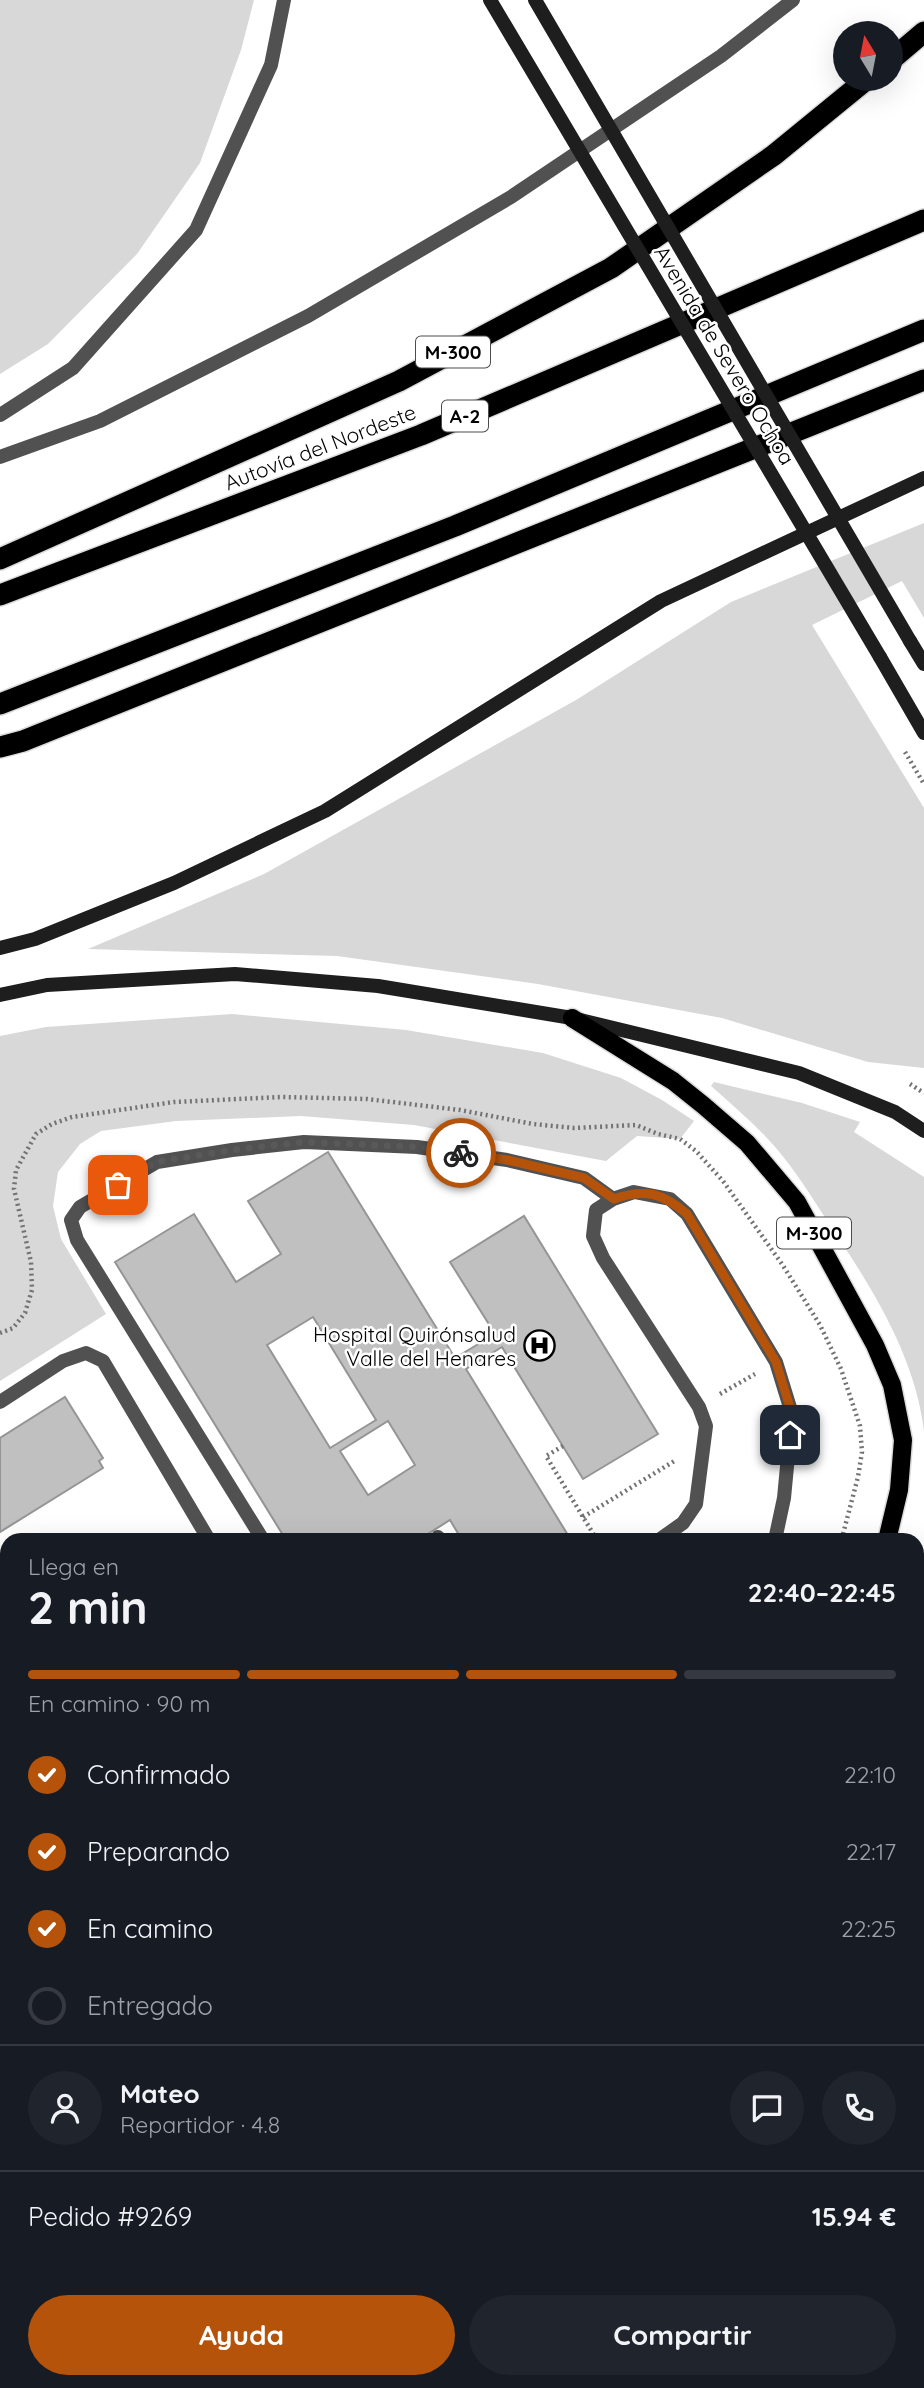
<!DOCTYPE html>
<html lang="es">
<head>
<meta charset="utf-8">
<style>
	body { margin:0; font-family:Quicksand,sans-serif; background:#20242c; color:#f1f3f6; height:100vh; display:flex; flex-direction:column; font-size:26px; white-space:nowrap }
	* { box-sizing:border-box; margin:0 }
	p { font-size:23px; color:#9ea1a6 }
	.icon { flex:none; width:38px; height:38px; fill:none; stroke:currentColor; stroke-width:2; stroke-linecap:round; stroke-linejoin:round }
	.map { position:relative; flex:1; overflow:hidden }
	.details { position:absolute; left:0px; top:1533px; width:924px; height:856px; display:flex; flex-direction:column; background:#171b24; border-radius:21px 21px 0 0; box-shadow:0 7px 28px #0002 }
	.details>* { flex:none }
	.needle { width:46px; rotate:350deg }
	.buttons { position:absolute; left:833px; top:21px; display:grid; gap:14px }
	.buttons a { display:grid; place-items:center; width:70px; height:70px; border-radius:50%; background:#171b24; box-shadow:0 7px 28px #0002; font-size:35px }
	.pin { position:absolute; display:grid; place-items:center; width:60px; height:60px; color:#fff; margin:-30px; border-radius:14px; box-shadow:0 4px 10px #0006 }
	.courier { position:absolute; display:grid; place-items:center; width:70px; height:70px; margin:-35px; border:5px solid #b45309; border-radius:50%; background:#fff; color:#222; box-shadow:0 2px 9px #0007 }
	.head em { font-style:normal; font-weight:800 }
	.head div { display:flex; flex-direction:column-reverse }
	.head { display:flex; align-items:center; justify-content:space-between; height:119px; padding:0 28px }
	h1 { font-size:46px; font-weight:800; line-height:52px }
	.bar { display:grid; grid-template-columns:repeat(4,1fr); gap:10px 7px; align-content:center; height:84px; padding:0 28px }
	.bar i { height:9px; border-radius:5px; background:#363941 }
	.bar .on { background:#b45309 }
	.bar p { grid-column:span 4 }
	.line { display:flex; align-items:center; gap:18px; padding:0 28px; border-top:2px solid #363941 }
	.line div { flex:1 }
	.round { display:grid; place-items:center; flex:none; width:74px; height:74px; border-radius:37px; background:#20242c }
	ol { padding:0 28px; list-style:none }
	li { display:flex; align-items:center; gap:21px; height:77px }
	li p { margin-inline-start:auto }
	li .icon { padding:7px; border-radius:50%; background:#b45309; color:#fff; stroke-width:4 }
	li:last-child { color:#9ea1a6 }
	li i { width:38px; height:38px; border:4px solid #363941; border-radius:50% }
	.action { display:flex; gap:14px; margin-top:auto; padding:14px 28px }
	.action a { flex:1; height:80px; border-radius:42px; background:#b45309; color:#fff; font-size:28px; font-weight:800; line-height:80px; text-align:center }
	.action a+a { background:#20242c; color:#f1f3f6 }
	.map>svg:first-child { display:block }
	.green { fill:#d8d8d8 }
	.building { fill:#c0c0c0; stroke:#959595; stroke-width:2; fill-rule:evenodd }
	.lines { fill:none; stroke-linecap:round; stroke-linejoin:round }
	.primary-casing { stroke:#dbdbdb; stroke-width:21 }
	.highway-casing { stroke:#dbdbdb; stroke-width:24 }
	.path { stroke:#737373; stroke-width:4.5; stroke-dasharray:2 3.5; stroke-linecap:butt }
	.lane { stroke:#515151; stroke-width:14 }
	.street { stroke:#515151; stroke-width:14 }
	.secondary { stroke:#1e1e1e; stroke-width:14 }
	.primary { stroke:#000; stroke-width:18 }
	.highway { stroke:#000; stroke-width:21 }
	.rail-casing { stroke:#000; stroke-width:8 }
	.rail { stroke:#fff; stroke-width:5; stroke-dasharray:16; stroke-linecap:butt }
	.secondary-bridge { stroke:#1e1e1e; stroke-width:14 }
	.done { stroke:#595959; stroke-width:7; stroke-dasharray:0 12.6 }
	.route { stroke:#b45309; stroke-width:9 }
	.labels { text-anchor:middle; dominant-baseline:central; stroke-width:5; stroke-linejoin:round; paint-order:stroke }
	.shield { fill:#fff; stroke:#4c4c4c; stroke-width:2 }
	.shield-label { font-size:19px; font-weight:bold; fill:#000 }
	.street-label { font-size:21px; fill:#000; stroke:#fff }
	.poi-label { font-size:21px; fill:#000; stroke:#fff; text-anchor:end }
</style>
</head>
<body>
<div class="map">
<svg width="924" height="2388" viewBox="0 0 924 2388">
	<rect width="100%" height="100%" fill="#fff"/>
	<!-- green -->
	<path class="green" d="M0,0H254L241,50L200,163L137,254L48,344L0,374Z
		M924,523V618L902,581L812,625L924,808V1068L868,1062L722,1018L538,984L337,956L88,949L264,874L576,700L731,602Z
		M232,1014L406,1030L543,1053L621,1078L662,1100L694,1121L680,1139L637,1136L606,1161L414,1125L301,1116L176,1121L101,1131L80,1144L58,1172L53,1206L61,1239L106,1314L0,1381V1036L46,1027Z
		M714,1082L802,1103L860,1122L854,1132L924,1177V1431C915,1354 869,1283 826,1219C808,1191 790,1162 766,1137C749,1119 730,1103 711,1086Z
		M7,2296V2382H130L134,2388H0V2301Z"/>
	<!-- building -->
	<path class="building" d="M328,1152L455,1358L495,1334L450,1262L524,1216L658,1434L583,1479L502,1347L466,1369L571,1540H462L450,1520L418,1540H286L115,1262L194,1214L236,1282L281,1254L248,1201ZM313,1317L376,1420L330,1448L267,1345ZM388,1421L415,1465L368,1495L340,1451Z
		M65,1397L103,1458L99,1461L103,1468L0,1532V1438Z
		M7,1715V1797L0,1786V1719Z
		M924,1836V2193L917,2197V1840Z
		M168,2382H414L404,2388H172Z
		M511,2382H610L614,2388H501Z"/>
	<g class="lines">
		<defs>
			<path id="primary" d="M572,1018L673,1081L703,1105L747,1143L797,1202L875,1345L892,1385L903,1440L899,1490L887,1540
				M917,1585L924,1576
				M917,1658L924,1652
				M0,2188L7,2184
				M0,2246L7,2241"/>
			<path id="highway" d="M891,60L924,32
				M0,559L399,381L611,268L774,155L867,79
				M0,595L421,435L924,220
				M0,704L455,526L924,330
				M0,747L23,741L924,380"/>
		</defs>
		<!-- primary casing -->
		<use href="#primary" class="primary-casing"/>
		<!-- highway casing -->
		<use href="#highway" class="highway-casing"/>
		<!-- path -->
		<path class="path" d="M905,752L924,784
			M910,1084L924,1093
			M0,1333L13,1328L25,1313L32,1290L31,1262L14,1189L16,1170L36,1134L52,1124L72,1117L174,1102L281,1097L367,1099L460,1110L533,1124L574,1128L636,1125L658,1134L680,1139L696,1151L723,1181L782,1264L820,1325L841,1369L860,1426L862,1452L858,1477L843,1534L844,1540
			M720,1394L755,1374
			M563,1446L546,1456L594,1535L586,1540
			M583,1517L676,1460
			M917,1698L924,1693
			M0,2283L7,2279"/>
		<!-- lane -->
		<path class="lane" d="M0,415L73,368L196,230L271,65L284,0
			M0,457L100,421L308,316L511,197L721,56L793,0
			M438,1537L439,1540
			M263,1540L77,1240L71,1220L80,1207L157,1162L232,1150L304,1142L417,1147L507,1160L584,1178L613,1199
			M659,1540L683,1523L696,1504L706,1426L699,1407L603,1258L593,1236L596,1210L613,1199L634,1192L670,1199L687,1214L776,1362L792,1414L784,1498L775,1540
			M917,1770L924,1782
			M917,1813L924,1809"/>
		<!-- street -->
		<path class="street" d="M0,1402L63,1361L86,1353L103,1361L209,1540
			M0,1870L7,1865"/>
		<!-- secondary -->
		<path class="secondary" d="M910,641L924,664
			M880,657L924,733
			M0,948L35,939L174,883L325,811L661,601L924,478
			M0,995L47,985L235,974L378,986L572,1018L799,1073L895,1112L924,1131"/>
		<!-- primary -->
		<use href="#primary" class="primary"/>
		<!-- highway -->
		<use href="#highway" class="highway"/>
		<defs>
			<path id="rail" d="M917,2299L924,2295
				M917,2324L924,2320
				M783,2388L792,2382
				M821,2388L831,2382"/>
		</defs>
		<!-- rail casing -->
		<use href="#rail" class="rail-casing"/>
		<!-- rail -->
		<use href="#rail" class="rail"/>
		<!-- secondary-bridge -->
		<path class="secondary-bridge" d="M490,0L880,657
			M535,0L910,641"/>
	</g>
	<g class="lines">
		<!-- done -->
		<path class="done" d="M118,1185L156,1162L232,1150L304,1142L417,1147L461,1153"/>
		<!-- route -->
		<path class="route" d="M461,1153L507,1160L584,1178L614,1199C644,1188 663,1193 687,1214L776,1362L792,1414L790,1435"/>
	</g>
	<!-- icons -->
	<defs>
		<symbol id="hospital-ring" viewBox="-11 -11 22 22"><circle r="9.5" fill="#fff" stroke="#000" stroke-width="1.5"/><path d="M-5-5h3v3.5h4V-5h3V5h-3V1.5h-4V5h-3Z" fill="#000"/></symbol>
	</defs>
	<g fill-rule="evenodd">
		<use href="#hospital-ring" x="522" y="1328" width="35" height="35"/>
	</g>
	<g class="labels">
		<!-- shield labels -->
		<g class="shield">
			<rect x="416" y="336.5" width="74" height="31" rx="5"/>
			<rect x="442" y="400.5" width="46" height="31" rx="5"/>
			<rect x="777" y="1217.5" width="74" height="31" rx="5"/>
		</g>
		<g class="shield-label">
			<text x="453" y="352">M-300</text>
			<text x="465" y="416">A-2</text>
			<text x="814" y="1233">M-300</text>
		</g>
		<!-- street labels -->
		<g class="street-label">
			<text transform="translate(725 355) rotate(59)">Avenida de Severo Ochoa</text>
			<text transform="translate(320 447) rotate(-21)">Autovía del Nordeste</text>
		</g>
		<!-- poi labels -->
		<g class="poi-label">
			<text x="516" y="1334">Hospital Quirónsalud<tspan x="516" dy="24">Valle del Henares</tspan></text>
		</g>
	</g>
</svg>
<div class="buttons">
<a><svg class="needle" viewBox="-14 -14 28 28"><path d="M0-13l5 13h-10z" fill="#e53935"/><path d="M0 13l5-13h-10z" fill="#9ea1a6"/></svg></a>
</div>
<div class="pin" style="left:118px;top:1185px;background:#ea580c"><svg class="icon" aria-label="bag" viewBox="0 0 24 24"><path d="M5 8h14l-1 12H6zM9 8a3 3 0 0 1 6 0"/></svg></div>
<div class="pin" style="left:790px;top:1435px;background:#1f2937"><svg class="icon" aria-label="home" viewBox="0 0 24 24"><path d="M3 11l9-7 9 7M6 9v11h12V9"/></svg></div>
<div class="courier" style="left:461px;top:1153px"><svg class="icon" aria-label="bike" viewBox="0 0 24 24"><circle cx="6" cy="16" r="4"/><circle cx="18" cy="16" r="4"/><path d="M6 16l4-8h5l3 8M10 8l3 8H6M13 5h3"/></svg></div>
<section class="details">
<div class="head"><div><h1>2 min</h1><p>Llega en</p></div><em>22:40–22:45</em></div>
<div class="bar"><i class="on"></i><i class="on"></i><i class="on"></i><i></i><p>En camino · 90 m</p></div>
<ol>
<li><svg class="icon" aria-label="check" viewBox="0 0 24 24"><path d="M5 12l5 5 9-10"/></svg>Confirmado<p>22:10</p></li>
<li><svg class="icon" aria-label="check" viewBox="0 0 24 24"><path d="M5 12l5 5 9-10"/></svg>Preparando<p>22:17</p></li>
<li><svg class="icon" aria-label="check" viewBox="0 0 24 24"><path d="M5 12l5 5 9-10"/></svg>En camino<p>22:25</p></li>
<li><i></i>Entregado</li>
</ol>
<div class="line" style="height:126px"><a class="round"><svg class="icon" aria-label="person" viewBox="0 0 24 24"><circle cx="12" cy="8" r="4"/><path d="M4 21q1-7 8-7t8 7"/></svg></a><div><b>Mateo</b><p>Repartidor · 4.8</p></div><a class="round"><svg class="icon" aria-label="chat" viewBox="0 0 24 24"><path d="M4 5h16v11H9l-5 4z"/></svg></a><a class="round"><svg class="icon" aria-label="phone" viewBox="0 0 24 24"><path d="M5 4h4l2 5-3 2q2 4 5 5l2-3 5 2v4C11 20 4 13 5 4z"/></svg></a></div>
<div class="line" style="height:91px"><div>Pedido #9269</div><b>15.94 €</b></div>
<div class="action"><a>Ayuda</a><a>Compartir</a></div>
</section>
</div>
</body>
</html>
